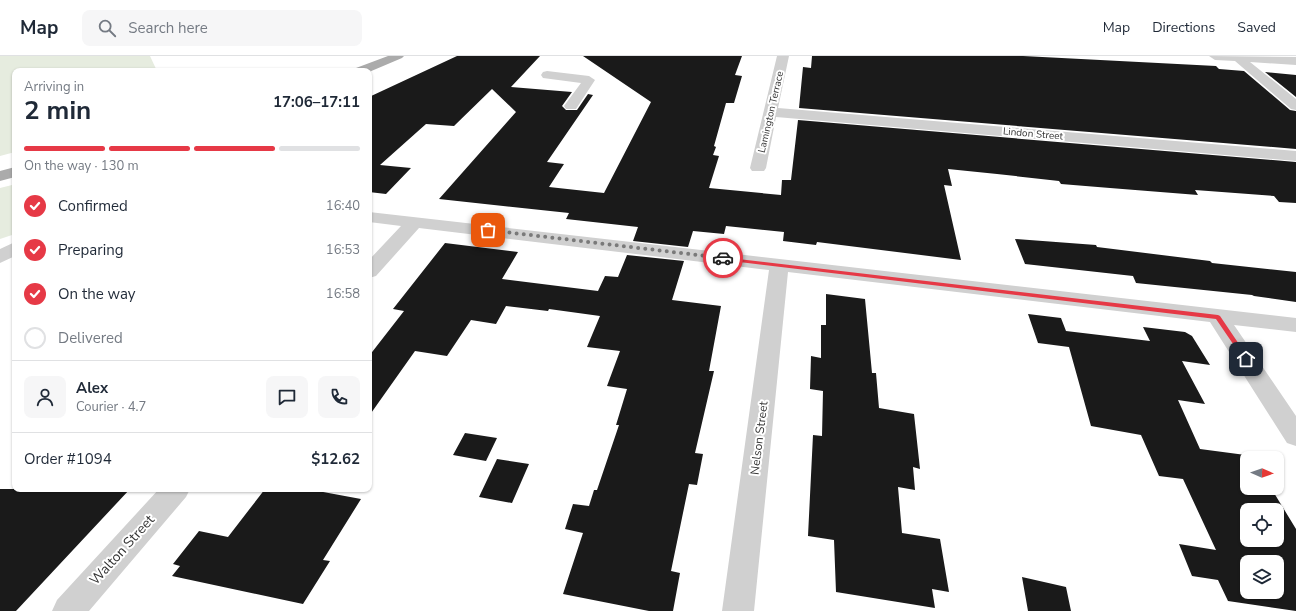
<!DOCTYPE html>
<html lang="en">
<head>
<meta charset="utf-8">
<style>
	body { margin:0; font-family:"Nunito Sans",sans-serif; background:#f6f6f7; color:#1f2937; height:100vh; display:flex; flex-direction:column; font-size:15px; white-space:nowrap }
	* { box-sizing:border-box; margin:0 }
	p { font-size:13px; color:#747a83 }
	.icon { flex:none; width:22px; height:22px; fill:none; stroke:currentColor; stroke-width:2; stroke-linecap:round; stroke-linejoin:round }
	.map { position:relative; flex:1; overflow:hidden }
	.panel { position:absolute; left:12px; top:12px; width:360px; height:424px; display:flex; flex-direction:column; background:#fff; border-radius:8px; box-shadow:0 1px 3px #0004 }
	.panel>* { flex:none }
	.needle { width:26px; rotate:92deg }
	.controls { position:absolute; left:1240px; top:395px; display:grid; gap:8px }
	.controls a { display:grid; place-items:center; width:44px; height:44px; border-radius:8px; background:#fff; box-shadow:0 1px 3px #0004; font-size:20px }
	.pin { position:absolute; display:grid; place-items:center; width:34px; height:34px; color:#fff; margin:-17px; border-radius:8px; box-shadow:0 2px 6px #0006 }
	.courier { position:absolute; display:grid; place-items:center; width:40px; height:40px; margin:-20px; border:3px solid #e63946; border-radius:50%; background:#fff; color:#222; box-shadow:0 1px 5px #0007 }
	.head em { font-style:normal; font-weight:700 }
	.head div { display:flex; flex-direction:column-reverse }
	.head { display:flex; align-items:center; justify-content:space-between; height:68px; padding:0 12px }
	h1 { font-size:26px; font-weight:700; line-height:30px }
	.bar { display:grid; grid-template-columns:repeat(4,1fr); gap:6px 4px; align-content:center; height:48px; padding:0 12px }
	.bar i { height:5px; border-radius:3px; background:#e0e1e3 }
	.bar .current { background:#e63946 }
	.bar p { grid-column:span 4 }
	.line { display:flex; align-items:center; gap:10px; padding:0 12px; border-top:1px solid #e0e1e3 }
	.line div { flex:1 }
	.round { display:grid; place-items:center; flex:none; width:42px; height:42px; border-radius:8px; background:#f6f6f7 }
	ol { padding:0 12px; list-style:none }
	li { display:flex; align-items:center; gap:12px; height:44px }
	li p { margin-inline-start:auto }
	li .icon { padding:4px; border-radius:50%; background:#e63946; color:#fff; stroke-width:4 }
	li:last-child { color:#747a83 }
	li i { width:22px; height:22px; border:2px solid #e0e1e3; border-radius:50% }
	header { display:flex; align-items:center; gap:24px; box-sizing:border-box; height:56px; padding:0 20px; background:#fff; border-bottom:1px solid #e0e1e3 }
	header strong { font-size:19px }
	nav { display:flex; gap:22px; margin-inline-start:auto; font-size:14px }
	.search { width:280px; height:36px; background:#f6f6f7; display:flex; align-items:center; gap:10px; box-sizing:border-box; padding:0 14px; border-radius:8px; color:#747a83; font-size:15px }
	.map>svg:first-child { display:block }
	.green { fill:#e6ecdf }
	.building { fill:#1a1a1a; fill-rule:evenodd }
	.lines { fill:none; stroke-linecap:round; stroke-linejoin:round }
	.minor { fill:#d0d0d0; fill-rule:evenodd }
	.major { fill:#ababab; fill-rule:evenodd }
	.route { fill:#e63946 }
	.done { stroke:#7a7a7a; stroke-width:4; stroke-dasharray:0 7.2 }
	.labels { text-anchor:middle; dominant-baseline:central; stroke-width:4; stroke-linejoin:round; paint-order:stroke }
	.far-street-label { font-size:10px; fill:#333; stroke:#fff }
	.street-label { font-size:12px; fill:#333; stroke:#fff }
	.near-street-label { font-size:14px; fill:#333; stroke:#fff }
</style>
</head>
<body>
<header>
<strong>Map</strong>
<div class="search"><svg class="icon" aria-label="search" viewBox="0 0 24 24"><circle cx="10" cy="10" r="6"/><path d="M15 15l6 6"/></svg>Search here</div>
<nav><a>Map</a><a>Directions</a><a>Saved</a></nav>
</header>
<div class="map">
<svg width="1296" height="555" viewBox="0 0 1296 555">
	<rect width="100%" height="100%" fill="#fff"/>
	<!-- green -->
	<path class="green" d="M0,0H150L157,15H15V96L0,100Z
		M12,129L15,132V178L0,183V132Z"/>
	<!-- building -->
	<path class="building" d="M457,0H540L511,31L572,36L562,50L566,54H577L588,38L593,39L547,106L564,108L549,131L604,137L651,46L583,0H742L735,19L742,20L734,47H726L714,90L716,91L713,99L719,100L709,132L781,139L782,124H791L798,64L1296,106V147L1279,146L1274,140L1195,134L1198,139L1110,132L1061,128L1059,125L997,118L948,113L952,130L944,129L961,204L817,186L816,189L783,185L784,176L726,170L724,178L693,175L688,191L633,185L638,171L566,163L569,157L439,143L516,56L492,33L454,70L426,68L380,109L411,112L386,138L369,136V41Z
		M812,0H1023L1216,10L1219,13L1244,15L1290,54L1296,55V93L799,52L803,11L811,12Z
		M1265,16L1296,19V41Z
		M1015,183L1096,189L1097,191L1210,205L1212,207L1296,216V246L1254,240L1252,239L1136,227L1133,220L1025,208Z
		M445,187L518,196L502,223L598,235L605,220L618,221L627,199L684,205L672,244L721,250L709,315H714L695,397L703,398L697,429L689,428L671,515L680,517L673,555H649L563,538L583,477L565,473L573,448L589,450L594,434H597L619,369H616L627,333L607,330L620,295L587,291L600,260L549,253L548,255L506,250L496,268L471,264L447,300L415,295L369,360V300L404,255L393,253Z
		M826,238L865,243L872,317H876L879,352L914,358L920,413L913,411L915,434L898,431L902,477L940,483L949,536L932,533L935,552L836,536L834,484L808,480L813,379L822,380L823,335L810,333L811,300L821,302V269H826Z
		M1028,258L1061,262L1066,275L1150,285L1143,271L1185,276L1192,280L1210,309L1182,305L1205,348L1178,344L1200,393L1253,400L1254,402H1247V432H1271L1296,473V555L1228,545L1218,524L1192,520L1179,488L1216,494L1183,423L1159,420L1141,379L1091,370L1069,291L1038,287ZM1247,454H1277V484H1247ZM1247,506H1277V536H1247Z
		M465,377L497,382L486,405L453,399Z
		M497,403L529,408L512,447L479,441Z
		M0,433H130L16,555H0Z
		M265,433H307L361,443L323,504L330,505L303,548L172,520L180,510L173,508L199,475L228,481Z
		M1022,521L1066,531L1071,555H1028Z"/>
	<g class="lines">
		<!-- minor -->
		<path class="minor" d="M777,0H789L778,52L1296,95V105L776,61L766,112L764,115H752L750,112Z
			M1209,0L1296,1V9L1250,6L1296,43V54L1291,53L1235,5L1215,4Z
			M547,15L589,20L595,24L576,53H566L564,50L581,27L543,22L541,19L543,16Z
			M369,156L1296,262V276L1234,269L1296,360V390L1287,387L1210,266L788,216L754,555H722L769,214L419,172L376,220L369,222V204L401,170L369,166Z
			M15,186V200L0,207V193Z
			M159,433H190L186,441L89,555H52L57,544Z"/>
		<!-- major -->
		<path class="major" d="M388,0H404L402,2L369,16L354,15L356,12Z
			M15,111V121L0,125V115Z"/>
	</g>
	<!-- route -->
	<path class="route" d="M721,201L1218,259L1220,260L1249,303L1244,304L1216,263L723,204Z"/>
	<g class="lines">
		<!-- done -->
		<path class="done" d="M488,174L723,202"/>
	</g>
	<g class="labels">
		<!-- far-street labels -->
		<g class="far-street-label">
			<text transform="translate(771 56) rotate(-77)">Lamington Terrace</text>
			<text transform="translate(1033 78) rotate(5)">Lindon Street</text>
		</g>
		<!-- street labels -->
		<g class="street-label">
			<text transform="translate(759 382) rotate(-83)">Nelson Street</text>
		</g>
		<!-- near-street labels -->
		<g class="near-street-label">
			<text transform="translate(122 494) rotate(-48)">Walton Street</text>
		</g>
	</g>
</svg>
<div class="controls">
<a><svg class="needle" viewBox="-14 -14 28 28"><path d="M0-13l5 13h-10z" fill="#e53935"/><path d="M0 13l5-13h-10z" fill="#747a83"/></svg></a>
<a><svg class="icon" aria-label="locate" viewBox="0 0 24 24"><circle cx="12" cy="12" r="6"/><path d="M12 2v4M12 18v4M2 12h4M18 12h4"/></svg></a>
<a><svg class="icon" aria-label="layers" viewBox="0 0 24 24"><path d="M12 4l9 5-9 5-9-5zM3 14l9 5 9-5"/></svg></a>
</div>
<div class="pin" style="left:488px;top:174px;background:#ea580c"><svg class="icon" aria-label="bag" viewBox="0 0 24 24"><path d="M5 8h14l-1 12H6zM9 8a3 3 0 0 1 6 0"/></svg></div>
<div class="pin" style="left:1246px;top:303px;background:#1f2937"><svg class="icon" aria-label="home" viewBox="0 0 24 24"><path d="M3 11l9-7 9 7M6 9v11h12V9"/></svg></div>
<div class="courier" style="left:723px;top:202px"><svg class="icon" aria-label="car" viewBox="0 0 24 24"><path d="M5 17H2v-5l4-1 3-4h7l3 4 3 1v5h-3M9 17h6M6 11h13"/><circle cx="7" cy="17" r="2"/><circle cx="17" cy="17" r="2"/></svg></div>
<section class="panel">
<div class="head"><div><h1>2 min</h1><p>Arriving in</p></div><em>17:06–17:11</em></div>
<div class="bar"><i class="current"></i><i class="current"></i><i class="current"></i><i></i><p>On the way · 130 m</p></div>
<ol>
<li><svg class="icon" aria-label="check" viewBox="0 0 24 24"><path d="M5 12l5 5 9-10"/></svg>Confirmed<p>16:40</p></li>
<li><svg class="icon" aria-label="check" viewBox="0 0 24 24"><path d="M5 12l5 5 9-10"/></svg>Preparing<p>16:53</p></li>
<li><svg class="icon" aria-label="check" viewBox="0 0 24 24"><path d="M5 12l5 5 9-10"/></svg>On the way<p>16:58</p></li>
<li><i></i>Delivered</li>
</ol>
<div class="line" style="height:72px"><a class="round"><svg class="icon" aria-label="person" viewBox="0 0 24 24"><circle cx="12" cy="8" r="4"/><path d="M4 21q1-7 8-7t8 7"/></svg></a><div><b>Alex</b><p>Courier · 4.7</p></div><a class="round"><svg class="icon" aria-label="chat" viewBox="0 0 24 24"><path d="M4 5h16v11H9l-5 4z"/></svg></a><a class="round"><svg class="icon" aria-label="phone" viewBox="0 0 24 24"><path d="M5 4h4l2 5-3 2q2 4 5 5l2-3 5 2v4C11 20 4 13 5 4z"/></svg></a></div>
<div class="line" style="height:52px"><div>Order #1094</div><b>$12.62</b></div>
</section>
</div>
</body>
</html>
